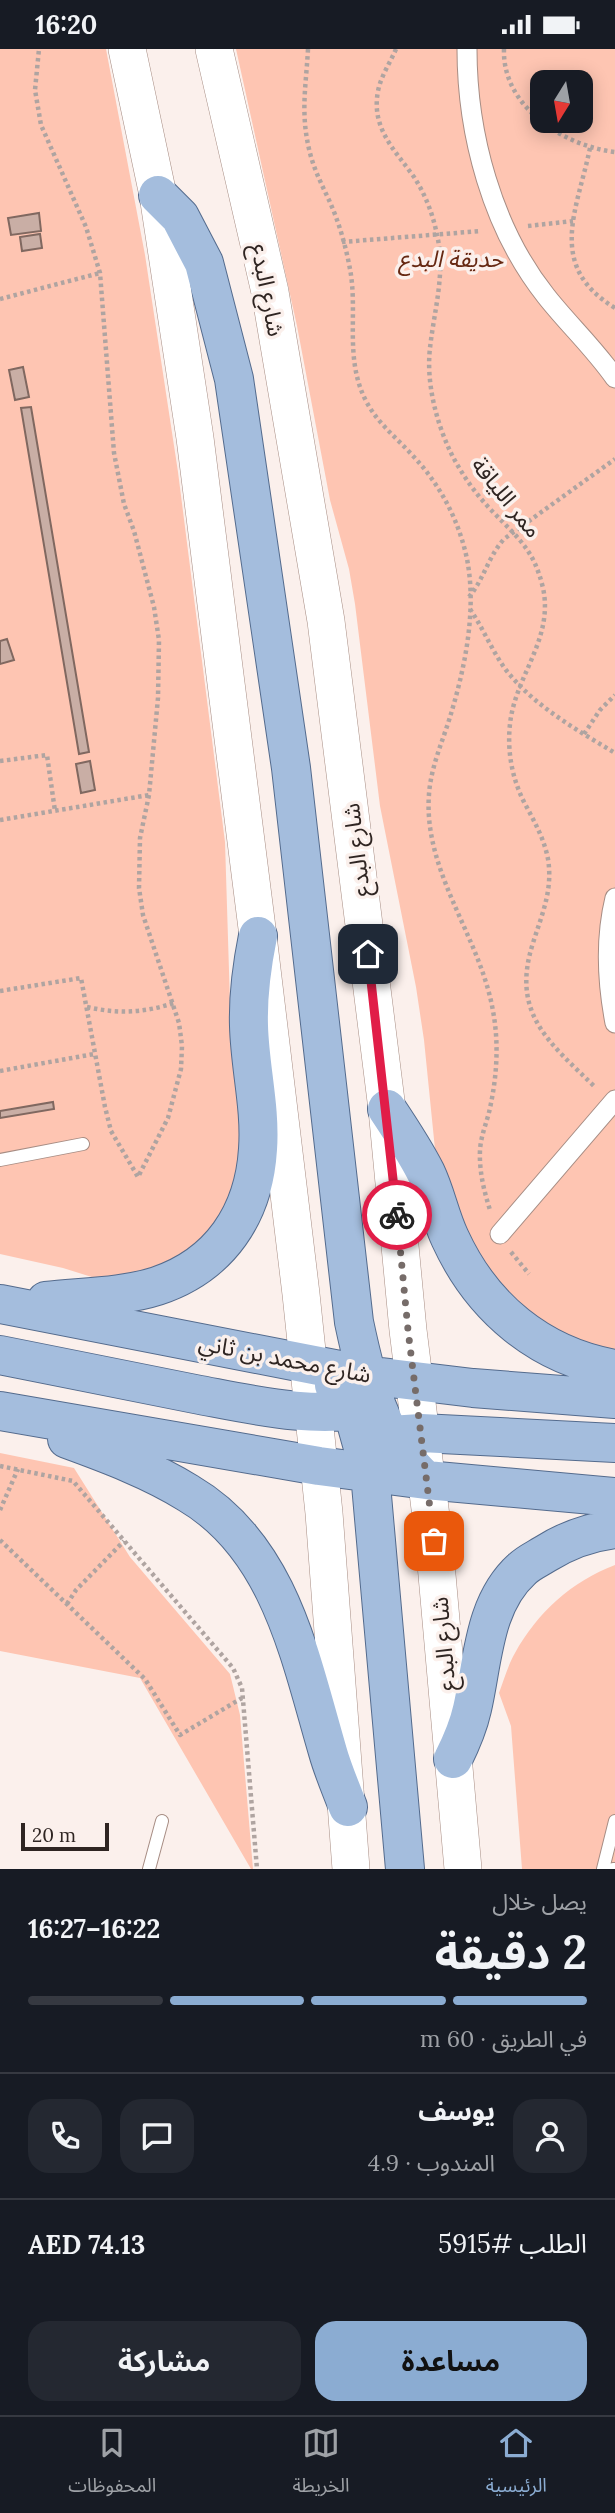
<!DOCTYPE html>
<html lang="ar">
<head>
<meta charset="utf-8">
<style>
	body { margin:0; font-family:Lora,"Noto Sans Arabic",serif; background:#242831; color:#f1f3f6; direction:rtl; height:100vh; display:flex; flex-direction:column; font-size:26px; white-space:nowrap }
	* { box-sizing:border-box; margin:0 }
	p { font-size:23px; color:#9ea1a6 }
	.icon { flex:none; width:38px; height:38px; fill:none; stroke:currentColor; stroke-width:2; stroke-linecap:round; stroke-linejoin:round }
	.map { position:relative; height:1820px; overflow:hidden; direction:ltr }
	.drawer { display:flex; flex-direction:column; background:#171b24; flex:1 }
	.drawer>* { flex:none }
	.needle { width:46px; rotate:191deg }
	.buttons { position:absolute; left:530px; top:21px; display:grid; gap:14px }
	.buttons a { display:grid; place-items:center; width:63px; height:63px; border-radius:14px; background:#171b24; box-shadow:0 4px 18px #0003; font-size:35px }
	.scale { position:absolute; left:21px; bottom:18px; width:88px; box-sizing:border-box; padding-left:7px; border:4px solid #2f2522; border-top:0; font-size:19px; line-height:24px; white-space:nowrap; color:#2f2522; -webkit-text-stroke:5px #fbf0ec; paint-order:stroke }
	.pin { position:absolute; display:grid; place-items:center; width:60px; height:60px; color:#fff; margin:-30px; border-radius:14px; box-shadow:0 4px 10px #0006 }
	.courier { position:absolute; display:grid; place-items:center; width:70px; height:70px; margin:-35px; border:5px solid #e11d48; border-radius:50%; background:#fff; color:#222; box-shadow:0 2px 9px #0007 }
	.summary em { font-style:normal; font-weight:700 }
	.summary div { display:flex; flex-direction:column-reverse }
	.summary { display:flex; align-items:center; justify-content:space-between; height:119px; padding:0 28px }
	h1 { font-size:46px; font-weight:700; line-height:52px }
	.bar { display:grid; grid-template-columns:repeat(4,1fr); gap:10px 7px; align-content:center; height:84px; padding:0 28px }
	.bar i { height:9px; border-radius:5px; background:#363941 }
	.bar .selected { background:#8bacd2 }
	.bar p { grid-column:span 4 }
	.line { display:flex; align-items:center; gap:18px; padding:0 28px; border-top:2px solid #363941 }
	.line div { flex:1 }
	.round { display:grid; place-items:center; flex:none; width:74px; height:74px; border-radius:21px; background:#242831 }
	.button { display:flex; gap:14px; margin-top:auto; padding:14px 28px }
	.button a { flex:1; height:80px; border-radius:21px; background:#8bacd2; color:#111; font-size:28px; font-weight:700; line-height:80px; text-align:center }
	.button a+a { background:#242831; color:#f1f3f6 }
	.status { display:flex; justify-content:space-between; align-items:center; height:49px; padding:0 35px; background:#171b24; direction:ltr }
	.status svg { height:19px; fill:currentColor }
	.dock { display:flex; justify-content:space-around; align-items:center; height:98px; border-top:2px solid #363941; background:#171b24; font-size:19px; color:#9ea1a6 }
	.dock a { display:grid; justify-items:center; gap:4px }
	.dock .selected { color:#8bacd2 }
	.map>svg:first-child { display:block }
	.green { fill:#fec5b2; fill-rule:evenodd }
	.building { fill:#c9aea5; stroke:#806860; stroke-width:2 }
	.lines { fill:none; stroke-linecap:round; stroke-linejoin:round }
	.service-casing { stroke:#a78d84; stroke-width:14 }
	.pedestrian-casing { stroke:#a78d84; stroke-width:21 }
	.secondary-casing { stroke:#a78d84; stroke-width:38 }
	.primary-casing { stroke:#546b8d; stroke-width:40 }
	.path { stroke:#afa4a1; stroke-width:4.5; stroke-dasharray:3.5 3.5; stroke-linecap:butt }
	.service { stroke:#fff; stroke-width:12 }
	.pedestrian { stroke:#fff; stroke-width:19 }
	.secondary { stroke:#fff; stroke-width:37 }
	.primary { stroke:#a4bddd; stroke-width:38 }
	.done { stroke:#766c69; stroke-width:7; stroke-dasharray:0 12.6 }
	.route { stroke:#e11d48; stroke-width:9 }
	.labels { text-anchor:middle; dominant-baseline:central; stroke-width:7; stroke-linejoin:round; paint-order:stroke }
	.park-label { font-size:23px; font-style:italic; fill:#662812; stroke:#fbf0ec }
	.street-label { font-size:23px; fill:#2f2522; stroke:#fbf0ec }
</style>
</head>
<body>
<div class="status"><b>16:20</b><svg viewBox="0 0 49 12"><path d="M0 12V9h3v3zM5 12V6h3v6zM10 12V3h3v9zM15 12V0h3v12zM26 1h20v11H26zM47 4h2v5h-2z"/></svg></div>
<div class="map">
<svg width="615" height="1820" viewBox="0 0 615 1820">
	<rect width="100%" height="100%" fill="#fbf0ec"/>
	<!-- green -->
	<path class="green" d="M0,0H106L145,206L178,423L225,793L230,954L246,1113L203,1201L111,1234L63,1219L0,1205Z
		M236,0H615V1308L551,1284L484,1227L437,1120L424,991L416,938L380,757L355,555L349,520L330,451L297,277ZM542,33H581V72H542Z
		M0,1404L74,1419L130,1508L230,1625L240,1666L253,1820H251L140,1629L0,1602Z
		M615,1516V1820H522L511,1677L499,1644C504,1631 508,1616 515,1604C537,1564 572,1532 615,1516Z"/>
	<!-- building -->
	<path class="building" d="M39,164L41,182L11,186L8,169Z
		M40,185L42,199L22,202L20,188Z
		M23,318L29,348L15,351L9,321Z
		M31,358L89,703L79,705L21,359Z
		M7,590L14,611L0,615V592Z
		M90,712L95,741L81,744L76,715Z
		M53,1053L54,1060L0,1069V1062Z"/>
	<g class="lines">
		<defs>
			<path id="service" d="M0,1111L83,1095
				M149,1820L162,1772
				M603,1820L615,1772
				M613,1820H615"/>
			<path id="pedestrian" d="M467,0C467,85 492,179 546,247C568,275 594,299 615,329
				M615,849C605,890 607,932 615,974
				M500,1185L615,1051"/>
			<path id="secondary" d="M127,0L158,146L195,389L258,887L301,1245L324,1464L351,1820
				M214,0L270,243L326,572L387,1060L408,1281L434,1492L463,1820"/>
			<path id="primary" d="M158,146L180,168L204,214L234,330L291,719L354,1273C366,1330 380,1391 426,1431
				M387,1060C401,1081 415,1102 426,1124C436,1145 440,1168 450,1189C482,1259 540,1307 615,1320
				M46,1252C82,1248 123,1248 157,1237C220,1216 254,1165 258,1100C261,1059 250,1018 249,977C248,947 252,917 258,887
				M0,1255L365,1326L473,1339L615,1350
				M0,1306C65,1319 130,1332 195,1345C254,1356 315,1371 375,1358
				M334,1336L353,1363L370,1424L405,1820
				M0,1362L319,1417L426,1431L615,1448
				M67,1390C108,1405 151,1421 188,1444C280,1498 300,1608 328,1703C333,1721 341,1739 348,1758
				M370,1391L390,1386L421,1384L615,1394
				M453,1710C461,1694 468,1678 472,1660C483,1613 483,1555 522,1520C528,1514 537,1510 545,1505C567,1491 589,1483 615,1480"/>
		</defs>
		<!-- service casing -->
		<use href="#service" class="service-casing"/>
		<!-- pedestrian casing -->
		<use href="#pedestrian" class="pedestrian-casing"/>
		<!-- secondary casing -->
		<use href="#secondary" class="secondary-casing"/>
		<!-- primary casing -->
		<use href="#primary" class="primary-casing"/>
		<!-- path -->
		<path class="path" d="M308,0C306,38 300,65 310,104C314,120 321,134 328,149C339,172 347,201 351,226C357,269 345,311 366,352C378,375 397,389 414,408C441,437 459,472 467,510C477,561 465,619 450,668C442,694 431,718 429,745C423,823 480,887 493,962C499,994 497,1027 490,1059C487,1073 481,1086 480,1101C479,1122 484,1142 490,1161
			M396,0C390,14 381,27 378,42C371,79 394,100 414,128C425,145 433,165 437,186C446,223 434,262 430,299C426,333 436,373 451,404C462,426 477,447 494,464C519,490 534,501 543,539C554,590 515,627 510,675C507,702 512,729 524,753C534,772 544,789 548,810C553,841 542,865 533,894C510,965 550,994 596,1039
			M504,0C502,58 564,97 615,103
			M590,99C577,162 546,217 615,259
			M528,177L573,172
			M342,193L481,182
			M0,250L100,224
			M469,548C484,530 488,508 504,490L615,410
			M470,560C483,579 492,602 506,621C534,657 577,681 615,704
			M584,685L600,661L615,646
			M0,712L47,706L55,762
			M0,771L149,746
			M0,942L81,929L105,1058L111,1082L138,1128L168,1069L181,1020L182,997L179,974L143,866L139,839L140,789L149,746L158,649L159,591L154,558L134,482L124,455L114,404L100,224L86,178L41,76L35,41L39,0
			M87,958C118,965 143,964 174,954
			M0,1022L94,1005
			M511,1203L529,1225
			M0,1417L73,1432L233,1619L242,1639L257,1820
			M0,1461L18,1420
			M0,1491L145,1630L180,1686L242,1649
			M67,1555L76,1541L124,1492"/>
		<!-- service -->
		<use href="#service" class="service"/>
		<!-- pedestrian -->
		<use href="#pedestrian" class="pedestrian"/>
		<!-- secondary -->
		<use href="#secondary" class="secondary"/>
		<!-- primary -->
		<use href="#primary" class="primary"/>
	</g>
	<g class="lines">
		<!-- done -->
		<path class="done" d="M397,1166L408,1281L434,1492"/>
		<!-- route -->
		<path class="route" d="M368,905L397,1166"/>
	</g>
	<g class="labels">
		<!-- park labels -->
		<g class="park-label">
			<text x="451" y="209">حديقة البدع</text>
		</g>
		<!-- street labels -->
		<g class="street-label">
			<text transform="translate(268 241) rotate(79)">شارع البدع</text>
			<text transform="translate(507 448) rotate(51)">ممر اللياقة</text>
			<text transform="translate(356 801) rotate(-97)">شارع البدع</text>
			<text transform="translate(285 1309) rotate(11)">شارع محمد بن ثاني</text>
			<text transform="translate(443 1595) rotate(-95)">شارع البدع</text>
		</g>
	</g>
</svg>
<div class="buttons">
<a><svg class="needle" viewBox="-14 -14 28 28"><path d="M0-13l5 13h-10z" fill="#e53935"/><path d="M0 13l5-13h-10z" fill="#9ea1a6"/></svg></a>
</div>
<div class="scale">20 m</div>
<div class="pin" style="left:434px;top:1492px;background:#ea580c"><svg class="icon" aria-label="bag" viewBox="0 0 24 24"><path d="M5 8h14l-1 12H6zM9 8a3 3 0 0 1 6 0"/></svg></div>
<div class="pin" style="left:368px;top:905px;background:#1f2937"><svg class="icon" aria-label="home" viewBox="0 0 24 24"><path d="M3 11l9-7 9 7M6 9v11h12V9"/></svg></div>
<div class="courier" style="left:397px;top:1166px"><svg class="icon" aria-label="bike" viewBox="0 0 24 24"><circle cx="6" cy="16" r="4"/><circle cx="18" cy="16" r="4"/><path d="M6 16l4-8h5l3 8M10 8l3 8H6M13 5h3"/></svg></div>
</div>
<section class="drawer">
<div class="summary"><div><h1>2 دقيقة</h1><p>يصل خلال</p></div><em>16:22–16:27</em></div>
<div class="bar"><i class="selected"></i><i class="selected"></i><i class="selected"></i><i></i><p>في الطريق · 60 m</p></div>
<div class="line" style="height:126px"><a class="round"><svg class="icon" aria-label="person" viewBox="0 0 24 24"><circle cx="12" cy="8" r="4"/><path d="M4 21q1-7 8-7t8 7"/></svg></a><div><b>يوسف</b><p>المندوب · 4.9</p></div><a class="round"><svg class="icon" aria-label="chat" viewBox="0 0 24 24"><path d="M4 5h16v11H9l-5 4z"/></svg></a><a class="round"><svg class="icon" aria-label="phone" viewBox="0 0 24 24"><path d="M5 4h4l2 5-3 2q2 4 5 5l2-3 5 2v4C11 20 4 13 5 4z"/></svg></a></div>
<div class="line" style="height:91px"><div>الطلب #5915</div><b>AED 74.13</b></div>
<div class="button"><a>مساعدة</a><a>مشاركة</a></div>
</section>
<nav class="dock">
<a class="selected"><svg class="icon" aria-label="home" viewBox="0 0 24 24"><path d="M3 11l9-7 9 7M6 9v11h12V9"/></svg>الرئيسية</a>
<a><svg class="icon" aria-label="map" viewBox="0 0 24 24"><path d="M3 6l6-2 6 2 6-2v14l-6 2-6-2-6 2zM9 4v14M15 6v14"/></svg>الخريطة</a>
<a><svg class="icon" aria-label="saved" viewBox="0 0 24 24"><path d="M7 4h10v16l-5-4-5 4z"/></svg>المحفوظات</a>
</nav>
</body>
</html>
